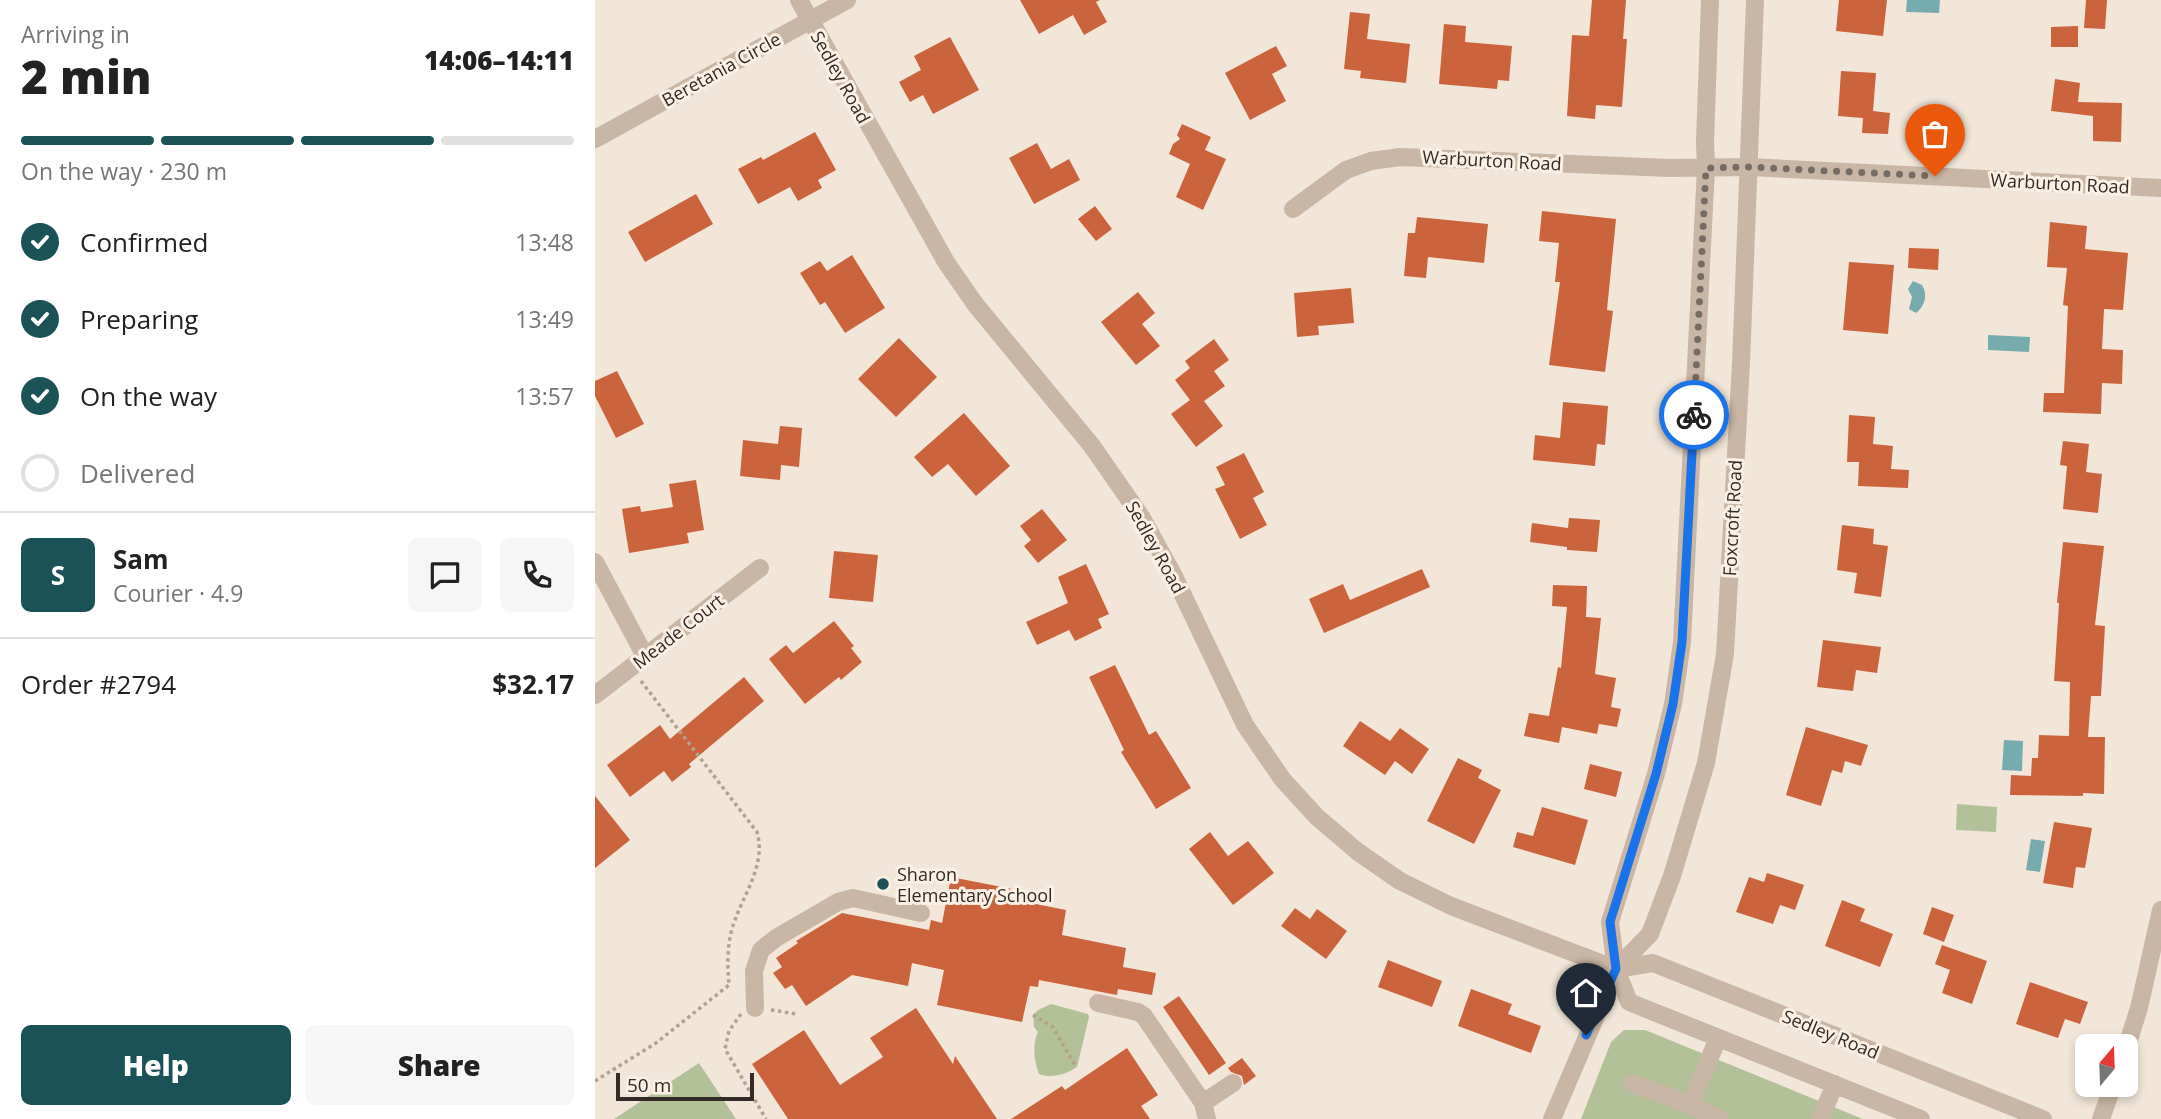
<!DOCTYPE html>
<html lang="en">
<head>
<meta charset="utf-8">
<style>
	body { margin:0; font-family:"Open Sans",sans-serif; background:#f6f6f6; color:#222; height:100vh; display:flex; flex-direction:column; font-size:26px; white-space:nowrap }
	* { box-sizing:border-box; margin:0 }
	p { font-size:23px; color:#767676 }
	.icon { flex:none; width:38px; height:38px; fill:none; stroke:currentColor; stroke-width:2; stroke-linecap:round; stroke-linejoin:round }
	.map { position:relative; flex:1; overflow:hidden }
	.drawer { display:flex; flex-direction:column; background:#fff; width:595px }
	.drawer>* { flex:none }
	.needle { width:46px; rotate:19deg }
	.tools { position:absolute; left:1480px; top:1034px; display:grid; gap:14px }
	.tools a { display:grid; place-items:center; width:63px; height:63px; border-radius:10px; background:#fff; box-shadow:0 4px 10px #0003; font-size:35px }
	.scale { position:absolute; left:21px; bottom:18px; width:138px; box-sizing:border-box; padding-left:7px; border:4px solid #352b26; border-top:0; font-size:19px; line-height:24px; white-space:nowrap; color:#352b26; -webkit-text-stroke:5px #faf0e4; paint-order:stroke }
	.pin { position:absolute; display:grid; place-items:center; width:60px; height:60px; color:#fff; margin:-72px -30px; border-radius:50% 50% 50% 0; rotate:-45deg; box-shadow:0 0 7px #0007 }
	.pin .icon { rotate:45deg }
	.courier { position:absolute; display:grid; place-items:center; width:70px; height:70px; margin:-35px; border:5px solid #1a73e8; border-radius:50%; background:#fff; color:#222; box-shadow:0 2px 9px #0007 }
	.overview em { font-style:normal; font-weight:800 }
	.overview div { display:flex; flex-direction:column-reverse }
	.overview { display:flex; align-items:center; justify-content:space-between; height:119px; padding:0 21px }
	h1 { font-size:46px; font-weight:800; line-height:52px }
	.bar { display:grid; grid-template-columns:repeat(4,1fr); gap:10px 7px; align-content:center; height:84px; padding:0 21px }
	.bar i { height:9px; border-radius:5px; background:#e0e0e0 }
	.bar .selected { background:#1a5258 }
	.bar p { grid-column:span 4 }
	.line { display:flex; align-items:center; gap:18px; padding:0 21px; border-top:2px solid #e0e0e0 }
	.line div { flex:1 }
	.round { display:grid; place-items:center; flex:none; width:74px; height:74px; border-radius:10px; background:#f6f6f6 }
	ol { padding:0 21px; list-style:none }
	li { display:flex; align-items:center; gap:21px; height:77px }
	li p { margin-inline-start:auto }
	li .icon { padding:7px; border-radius:50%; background:#1a5258; color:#fff; stroke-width:4 }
	li:last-child { color:#767676 }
	li i { width:38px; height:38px; border:4px solid #e0e0e0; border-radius:50% }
	.action { display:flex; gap:14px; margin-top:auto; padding:14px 21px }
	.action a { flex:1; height:80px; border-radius:10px; background:#1a5258; color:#fff; font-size:28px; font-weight:800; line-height:80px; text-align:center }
	.action a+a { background:#f6f6f6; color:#222 }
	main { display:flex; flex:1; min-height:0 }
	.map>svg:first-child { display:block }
	.green { fill:#b2c198 }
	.water { fill:#76acb0 }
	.building { fill:#cb633d }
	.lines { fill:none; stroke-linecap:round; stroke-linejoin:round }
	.path { stroke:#b6a08e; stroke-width:3.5; stroke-dasharray:3.5 3.5; stroke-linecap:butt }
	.minor { stroke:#cab6a4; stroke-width:18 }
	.done { stroke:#776c64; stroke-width:7; stroke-dasharray:0 12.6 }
	.route { stroke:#1a73e8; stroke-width:9 }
	.poi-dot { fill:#1a5258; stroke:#faf0e4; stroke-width:2.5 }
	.labels { text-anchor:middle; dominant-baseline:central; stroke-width:6; stroke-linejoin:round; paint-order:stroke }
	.street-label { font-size:18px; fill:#352b26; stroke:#faf0e4 }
	.poi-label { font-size:18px; fill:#352b26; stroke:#faf0e4; text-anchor:start }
</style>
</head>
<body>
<main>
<section class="drawer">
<div class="overview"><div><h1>2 min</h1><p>Arriving in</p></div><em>14:06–14:11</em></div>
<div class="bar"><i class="selected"></i><i class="selected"></i><i class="selected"></i><i></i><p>On the way · 230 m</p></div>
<ol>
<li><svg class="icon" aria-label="check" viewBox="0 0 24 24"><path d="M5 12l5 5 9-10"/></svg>Confirmed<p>13:48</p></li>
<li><svg class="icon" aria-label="check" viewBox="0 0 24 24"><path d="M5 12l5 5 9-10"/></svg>Preparing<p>13:49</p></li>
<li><svg class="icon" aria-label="check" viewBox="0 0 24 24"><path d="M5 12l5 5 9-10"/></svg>On the way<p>13:57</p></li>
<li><i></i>Delivered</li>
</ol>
<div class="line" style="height:126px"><b class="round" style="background:#1a5258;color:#fff">S</b><div><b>Sam</b><p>Courier · 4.9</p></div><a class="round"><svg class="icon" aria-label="chat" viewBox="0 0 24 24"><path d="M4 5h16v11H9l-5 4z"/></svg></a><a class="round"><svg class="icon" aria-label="phone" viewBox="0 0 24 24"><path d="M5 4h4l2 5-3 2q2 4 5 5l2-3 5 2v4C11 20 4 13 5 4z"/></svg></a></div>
<div class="line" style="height:91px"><div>Order #2794</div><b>$32.17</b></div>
<div class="action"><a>Help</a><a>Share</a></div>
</section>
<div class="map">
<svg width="1566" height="1119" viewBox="0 0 1566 1119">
	<rect width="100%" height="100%" fill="#f2e6d8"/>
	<!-- green -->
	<path class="green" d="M1362,804L1402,807L1401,832L1361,830Z
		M456,1004L493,1014L494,1017L482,1067C472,1074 457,1079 444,1074C439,1061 437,1045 443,1032L439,1027L438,1015L443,1010Z
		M1029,1030H1050L1268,1119H986L1016,1042Z
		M104,1063L141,1119H19Z"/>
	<!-- water -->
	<path class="water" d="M1312,0H1345L1344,13L1311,12Z
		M1318,281L1327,285C1333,295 1330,306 1321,313L1314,309L1317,297L1313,289Z
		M1393,335L1435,337L1434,352L1393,350Z
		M1409,740L1428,741L1427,771L1407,770Z
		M1436,839L1450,841L1445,872L1431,870Z"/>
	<!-- building -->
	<path class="building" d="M425,0H505L501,2L512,22L489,35L478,15L444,34Z
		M997,0H1031L1028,39H1032L1027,107L1001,105L1000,119L972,116L977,35L994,36Z
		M1244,0H1292L1288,36L1241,31Z
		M1491,0H1512L1510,29L1489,28Z
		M755,12L775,14L772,39L815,44L811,83L765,78L766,71L749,69Z
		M849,24L871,26L870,42L917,46L914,81L903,80L902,89L844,84Z
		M1483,26V47H1456V27Z
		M355,37L384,90L338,114L328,95L315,102L304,82L326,70L319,56Z
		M681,46L692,66L677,74L691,101L655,120L630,73Z
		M1246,71L1281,73L1278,111L1295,113L1293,134L1267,133L1268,118L1243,116Z
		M1460,79L1485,83L1483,102L1527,103L1526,142L1498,141V116L1456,111Z
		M587,124L616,137L610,150L631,159L608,210L581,197L595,164L574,154L578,144L585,139L582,135Z
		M220,132L241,170L223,180L227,188L203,201L195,187L163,204L143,169L166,157L168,160Z
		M442,143L456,169L474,159L485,180L439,204L414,158Z
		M101,194L118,224L50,262L33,232Z
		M500,206L517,229L501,241L483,219Z
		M947,211L1021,219L1012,310L1018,311L1010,372L954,365L965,282H960L964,243L944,241Z
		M822,217L893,224L889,263L833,257L831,278L809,276L813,233H820Z
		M1455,222L1492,226L1490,249L1533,253L1528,310L1509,309L1507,349L1528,350L1527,384L1507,383L1506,414L1448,412L1449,393H1469L1473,306L1468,305L1472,268L1452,267Z
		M1314,248L1344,249L1343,270L1313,268Z
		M257,255L290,308L250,333L230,302L225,305L205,273L225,261L232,271Z
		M1254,262L1299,265L1293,334L1248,330Z
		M756,288L759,323L723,326L724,335L702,337L699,293Z
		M543,292L560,313L547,324L565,346L541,365L506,322Z
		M304,338L342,377L301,417L263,379Z
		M619,339L634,360L619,371L630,386L609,401L628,426L601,447L576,414L595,400L580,380L595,368L590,361Z
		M22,371L49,424L21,438L0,396V381Z
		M968,402L1013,406L1010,445L1002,444L1000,466L938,460L940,435L965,438Z
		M369,413L415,466L381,496L353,464L337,477L319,457Z
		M1254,415L1280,417L1278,444L1298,446L1296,469L1314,470L1313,488L1263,486L1264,462H1252Z
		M185,426L207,428L204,467L186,465L185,480L145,476L148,440L183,444Z
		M1468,441L1494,444L1491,472L1507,474L1503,513L1468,509L1472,466L1465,465Z
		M649,453L669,492L658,498L672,525L645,539L620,489L630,485L621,467Z
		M101,480L109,530L92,533L94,543L34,553L27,509L45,506L46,512L78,507L74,484Z
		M447,509L472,540L443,563L429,546L436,540L425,526Z
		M974,518L1005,520L1002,552L972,550V547L935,542L937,523L973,528Z
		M1247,525L1279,529L1278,544L1293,546L1286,597L1259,593L1262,573L1242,570Z
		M1468,542L1509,546L1500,625L1510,626L1506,696H1496L1493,737H1510L1509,794L1488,793V796L1415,795L1416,775L1436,776L1437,758H1443L1444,735L1474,736L1475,682L1459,681L1464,603H1462Z
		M239,551L283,555L278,602L234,598Z
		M491,564L514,614L503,619L507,628L480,641L474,630L442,645L431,622L473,603L463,577Z
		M827,569L835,587L729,633L714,599L748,584L755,600Z
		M958,585L992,586L991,617L1006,618L1000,674L1021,678L1016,707L1026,709L1022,727L1004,724L1002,734L967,727L964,743L929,736L934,713L954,716L963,667L966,668L972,607L957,606Z
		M239,621L259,646L256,648L267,662L246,680L244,677L210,704L174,659L191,645L198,653Z
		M1228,640L1286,647L1282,673L1261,670L1258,691L1222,687Z
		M520,665L554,735L561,731L596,788L561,809L526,752L529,750L494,677Z
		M149,677L169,701L94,764L96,767L77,782L69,771L35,797L12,765L65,725L75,739Z
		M765,721L795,741L805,728L834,749L817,774L800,761L790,775L748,746Z
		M1211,727L1273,745L1266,766L1250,761L1247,773L1237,770L1226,806L1191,795Z
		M863,758L887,770L883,778L906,790L879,844L832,821Z
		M995,764L1027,772L1021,797L989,789Z
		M0,796L35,840L0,868Z
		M947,807L993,820L980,865L918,847L922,832L938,836Z
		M1459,822L1497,828L1490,868L1481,867L1478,888L1448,883Z
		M615,832L633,856L653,841L679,873L638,905L594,849Z
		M1172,873L1209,885L1200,910L1185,905L1178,924L1141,912L1154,877L1169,882Z
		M356,877L417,889L416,899L471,910L467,935L531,948L528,967L561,973L557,995L523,989L522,995L444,980L443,987L435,986L427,1022L342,1005L349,970L317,963L313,986L257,975L211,1006L197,985L190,989L178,973L187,967L181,958L203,943L201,941L247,913L334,930L336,920L347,923Z
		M1247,900L1270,909L1265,921L1298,934L1285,967L1230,946Z
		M1337,907L1359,915L1349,942L1328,934Z
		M700,908L715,919L722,909L752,931L731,959L686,926Z
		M1347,945L1392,961L1377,1004L1347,993L1355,970L1340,964Z
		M793,960L847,981L837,1007L783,987Z
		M1435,982L1493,1002L1485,1024L1470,1019L1463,1038L1421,1024Z
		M876,989L917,1004L913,1014L946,1026L936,1053L863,1026Z
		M584,996L631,1063L614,1075L568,1007Z
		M321,1008L358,1064L360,1056L402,1119H193L157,1064L209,1030L245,1085L288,1057L275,1038Z
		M532,1048L563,1095L546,1106L555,1119H416L467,1086L470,1090Z
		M647,1058L661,1076L649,1085L647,1076L636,1072L633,1068Z"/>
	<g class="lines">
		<!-- path -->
		<path class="path" d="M46,681L162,832C171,864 150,892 140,920C132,940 132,963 134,985
			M176,1010L202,1014
			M146,1014L134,1031L130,1049L171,1119
			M438,1015L457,1026L481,1067
			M0,1081L61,1043L134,985"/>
		<!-- minor -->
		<path class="minor" d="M204,0L351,262L380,304L497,446L547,518L579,576L650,725L688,780L722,817L763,852L805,881L856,906L1021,969L1058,963L1448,1119
			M1115,0L1110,142L1111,168L1087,642L1078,704L1061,774L1015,922L1021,969L1034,1002L1326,1119
			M0,139L252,0
			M698,209L751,170L776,161L805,157L1075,168L1155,167L1566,188
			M0,562L50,656
			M0,695L165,568
			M503,1003L543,1012L549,1016L608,1103L612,1119
			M160,1008L159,971L166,950L181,938L243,902L258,898L326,913
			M1531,1049L1544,1008L1566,910
			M1037,1083L1095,1105L1123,1038
			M608,1103L638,1083
			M1095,1105L1125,1119
			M957,1119L1021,969L1055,934L1077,876L1111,763L1130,654L1146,363L1160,0
			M1225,1119L1240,1084
			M1506,1119L1518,1085"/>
	</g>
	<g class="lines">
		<!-- done -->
		<path class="done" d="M1099,415L1111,168L1154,167L1340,176"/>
		<!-- route -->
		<path class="route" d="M991,1035L1021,969L1015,922L1061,774L1078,704L1087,642L1099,415"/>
	</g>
	<!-- markers -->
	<circle class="poi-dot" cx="288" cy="884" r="7"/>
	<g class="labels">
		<!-- street labels -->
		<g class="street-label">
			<text transform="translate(126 69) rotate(-29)">Beretania Circle</text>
			<text transform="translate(246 77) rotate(61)">Sedley Road</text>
			<text transform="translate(897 160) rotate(3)">Warburton Road</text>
			<text transform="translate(1465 183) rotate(3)">Warburton Road</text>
			<text transform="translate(1137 518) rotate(-87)">Foxcroft Road</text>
			<text transform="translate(561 547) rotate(61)">Sedley Road</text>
			<text transform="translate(83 631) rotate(-38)">Meade Court</text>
			<text transform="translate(1236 1034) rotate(22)">Sedley Road</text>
		</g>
		<!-- poi labels -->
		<g class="poi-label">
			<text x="302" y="874">Sharon<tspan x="302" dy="21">Elementary School</tspan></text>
		</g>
	</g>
</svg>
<div class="tools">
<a><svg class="needle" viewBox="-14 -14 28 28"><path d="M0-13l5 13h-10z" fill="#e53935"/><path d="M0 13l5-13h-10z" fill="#767676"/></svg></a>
</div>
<div class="scale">50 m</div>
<div class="pin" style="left:1340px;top:176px;background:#ea580c"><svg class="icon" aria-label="bag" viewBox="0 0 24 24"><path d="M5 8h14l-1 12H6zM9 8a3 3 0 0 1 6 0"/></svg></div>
<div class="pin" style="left:991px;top:1035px;background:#1f2937"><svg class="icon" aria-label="home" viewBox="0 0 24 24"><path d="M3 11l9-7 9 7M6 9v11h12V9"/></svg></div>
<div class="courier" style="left:1099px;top:415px"><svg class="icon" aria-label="bike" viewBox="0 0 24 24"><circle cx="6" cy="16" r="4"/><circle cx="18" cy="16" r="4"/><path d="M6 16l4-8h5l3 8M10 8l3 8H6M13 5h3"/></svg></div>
</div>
</main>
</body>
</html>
